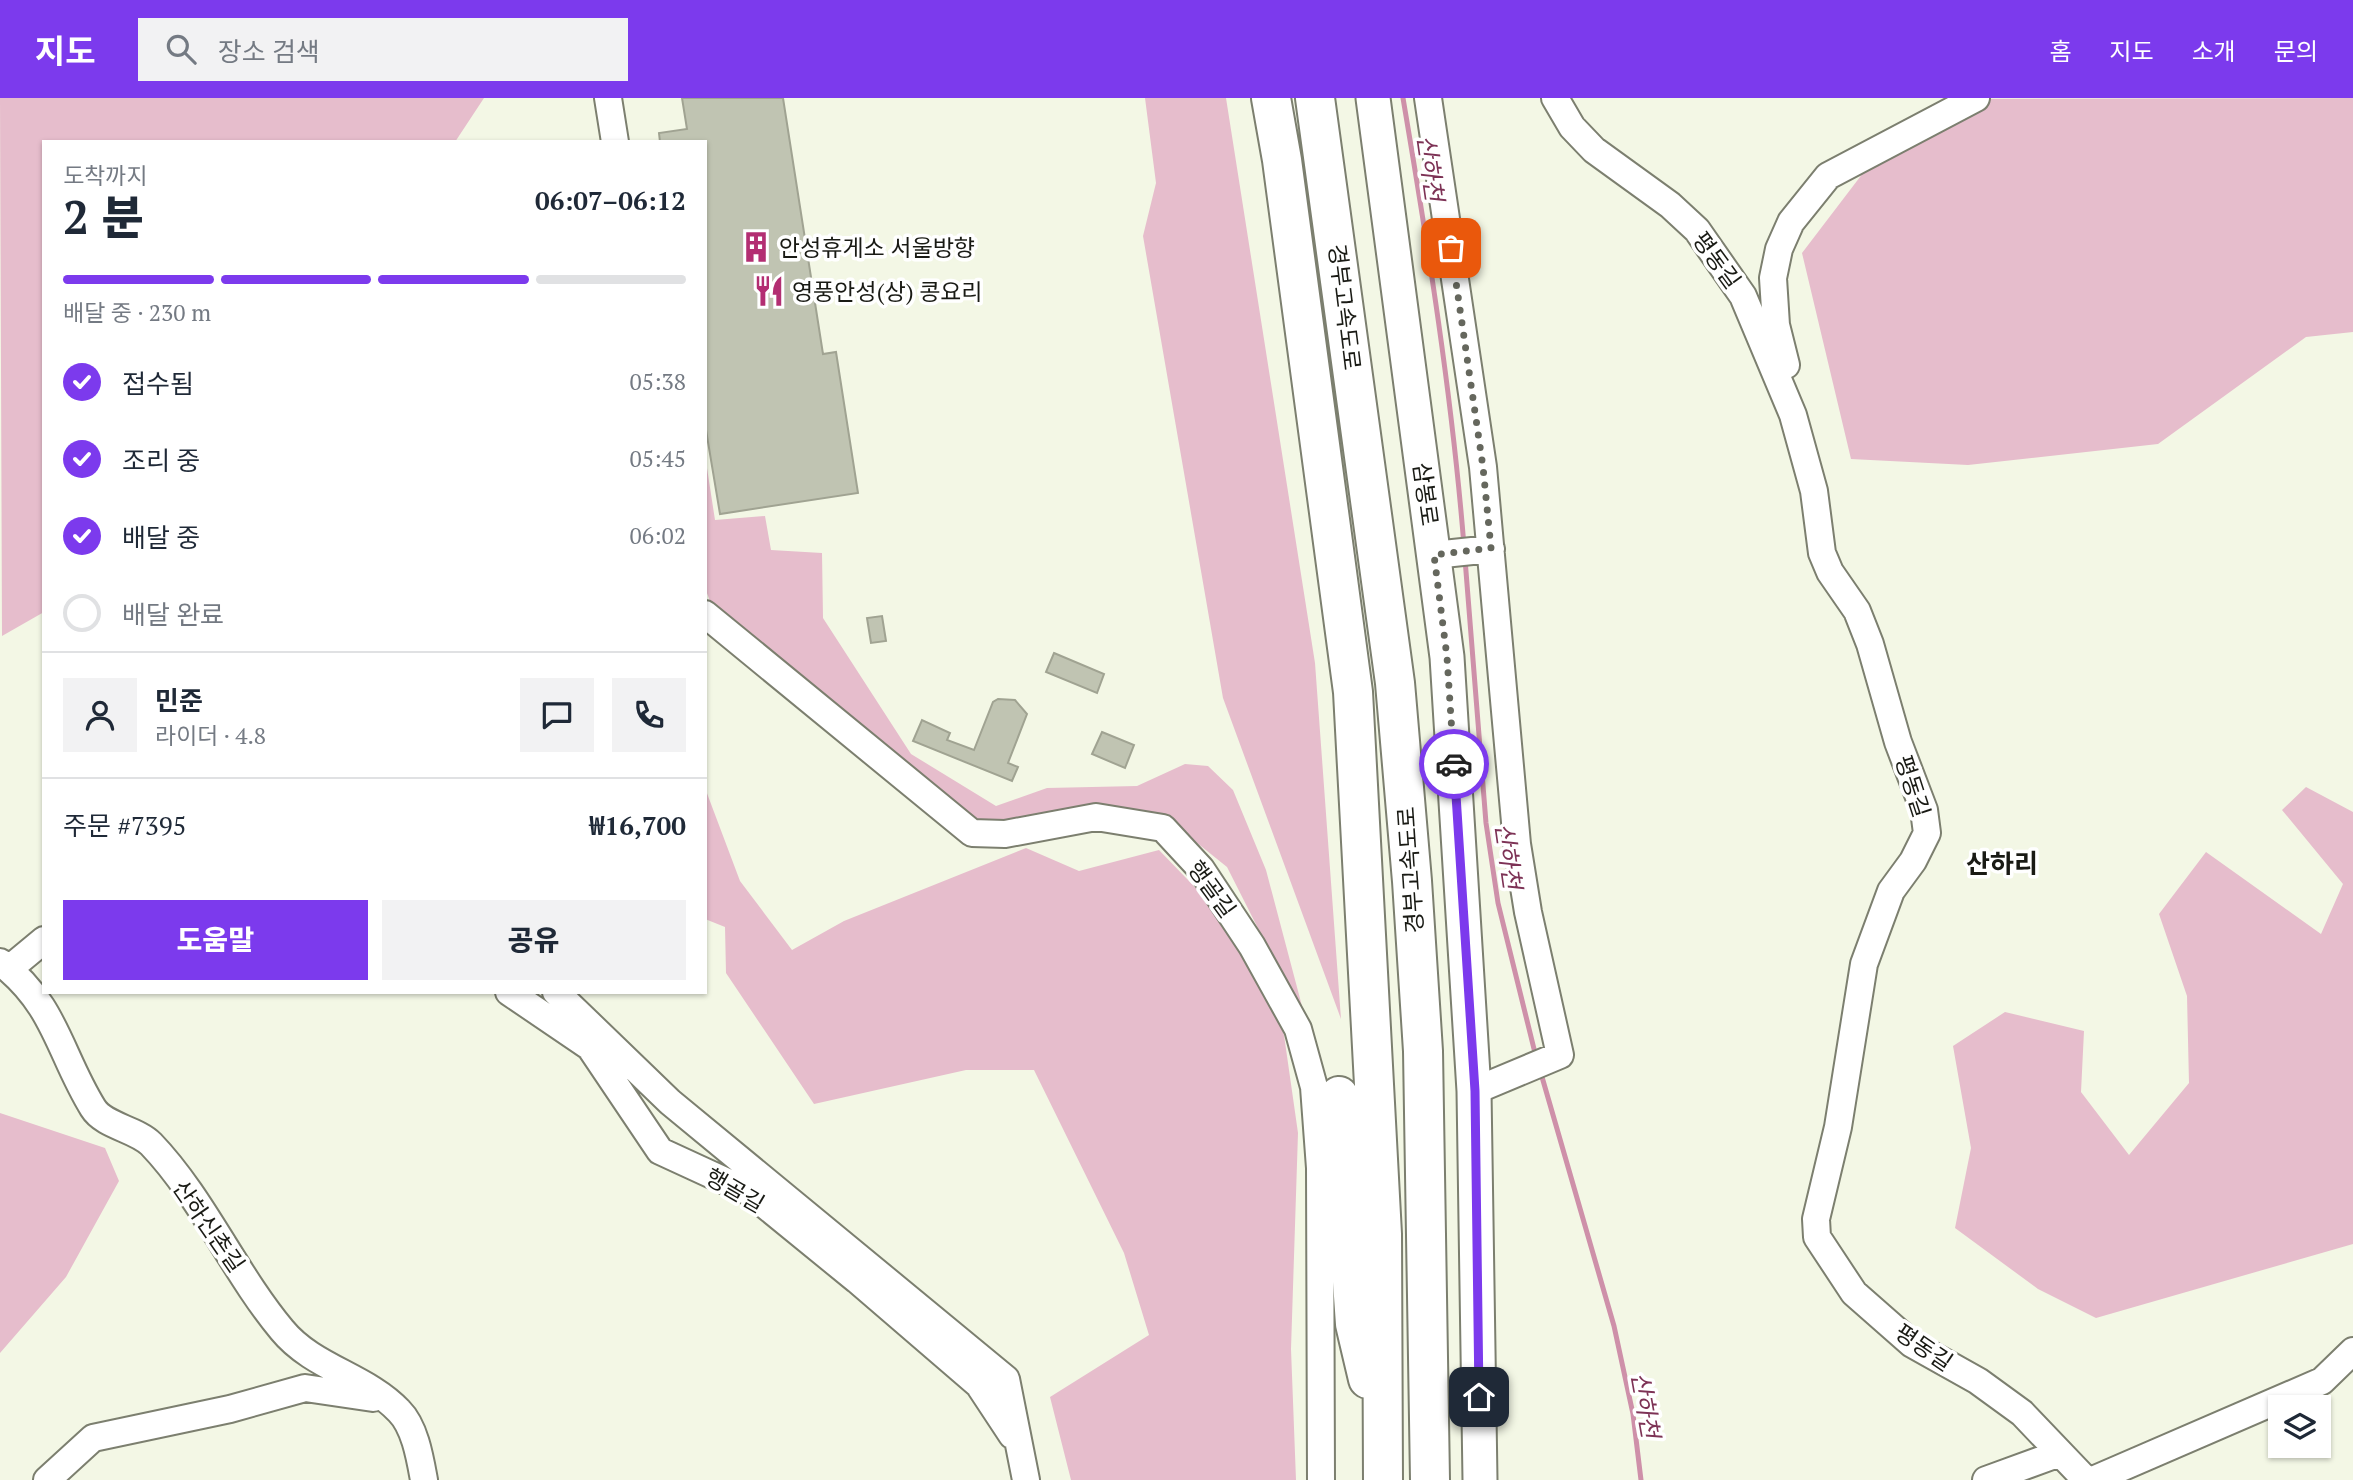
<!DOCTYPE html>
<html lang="ko">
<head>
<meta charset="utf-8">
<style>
	body { margin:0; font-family:"PT Serif","Noto Sans KR",serif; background:#f2f2f3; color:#1f2937; height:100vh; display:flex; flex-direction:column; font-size:26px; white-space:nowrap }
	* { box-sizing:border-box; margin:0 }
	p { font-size:23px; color:#747a83 }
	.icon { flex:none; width:38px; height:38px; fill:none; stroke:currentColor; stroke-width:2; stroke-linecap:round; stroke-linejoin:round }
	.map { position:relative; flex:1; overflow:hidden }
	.drawer { position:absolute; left:42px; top:42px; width:665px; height:854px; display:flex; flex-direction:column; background:#fff; border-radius:0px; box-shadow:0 2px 5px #0004 }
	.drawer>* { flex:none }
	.buttons { position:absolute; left:2268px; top:1297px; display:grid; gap:14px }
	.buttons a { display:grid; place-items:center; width:63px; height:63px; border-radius:0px; background:#fff; box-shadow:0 2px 5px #0004; font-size:35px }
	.pin { position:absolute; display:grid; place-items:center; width:60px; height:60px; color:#fff; margin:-30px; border-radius:14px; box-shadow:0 4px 10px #0006 }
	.courier { position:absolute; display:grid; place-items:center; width:70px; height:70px; margin:-35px; border:5px solid #7c3aed; border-radius:50%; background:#fff; color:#222; box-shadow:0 2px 9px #0007 }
	.summary em { font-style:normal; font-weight:800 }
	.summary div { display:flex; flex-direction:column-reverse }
	.summary { display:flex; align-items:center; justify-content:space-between; height:119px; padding:0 21px }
	h1 { font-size:46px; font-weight:800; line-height:52px }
	.bar { display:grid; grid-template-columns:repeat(4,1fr); gap:10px 7px; align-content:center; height:84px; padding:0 21px }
	.bar i { height:9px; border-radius:5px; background:#e0e1e3 }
	.bar .current { background:#7c3aed }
	.bar p { grid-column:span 4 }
	.line { display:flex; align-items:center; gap:18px; padding:0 21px; border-top:2px solid #e0e1e3 }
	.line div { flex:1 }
	.round { display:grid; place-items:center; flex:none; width:74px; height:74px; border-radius:0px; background:#f2f2f3 }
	ol { padding:0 21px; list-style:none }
	li { display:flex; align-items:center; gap:21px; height:77px }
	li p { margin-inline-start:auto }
	li .icon { padding:7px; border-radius:50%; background:#7c3aed; color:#fff; stroke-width:4 }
	li:last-child { color:#747a83 }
	li i { width:38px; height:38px; border:4px solid #e0e1e3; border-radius:50% }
	.button { display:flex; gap:14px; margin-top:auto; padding:14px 21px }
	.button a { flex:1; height:80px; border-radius:0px; background:#7c3aed; color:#fff; font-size:28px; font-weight:800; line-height:80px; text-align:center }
	.button a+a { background:#f2f2f3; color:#1f2937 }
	header { display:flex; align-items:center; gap:42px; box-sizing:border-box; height:98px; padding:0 35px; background:#7c3aed; color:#fff }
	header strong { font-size:33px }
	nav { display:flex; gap:38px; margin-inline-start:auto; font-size:24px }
	.search { width:490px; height:63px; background:#f2f2f3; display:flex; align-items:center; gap:18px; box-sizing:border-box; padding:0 24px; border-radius:0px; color:#747a83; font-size:26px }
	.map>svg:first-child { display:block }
	.green { fill:#e6bdcc }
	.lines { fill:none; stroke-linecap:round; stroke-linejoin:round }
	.stream { stroke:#ce90a9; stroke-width:5 }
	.building { fill:#c0c4b2; stroke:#a0a392; stroke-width:2 }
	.minor-casing { stroke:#7c7f6f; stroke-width:30 }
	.major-casing { stroke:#7c7f6f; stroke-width:37 }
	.highway-casing { stroke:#7c7f6f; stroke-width:42 }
	.minor { stroke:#fff; stroke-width:26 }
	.major { stroke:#fff; stroke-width:33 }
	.highway { stroke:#fff; stroke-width:38 }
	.done { stroke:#65675d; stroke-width:7; stroke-dasharray:0 12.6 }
	.route { stroke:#7c3aed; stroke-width:9 }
	.labels { text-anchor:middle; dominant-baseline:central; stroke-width:7; stroke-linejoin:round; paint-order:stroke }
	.poi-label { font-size:23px; fill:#191a14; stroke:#fff; text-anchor:start }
	.street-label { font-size:23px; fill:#191a14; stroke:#fff }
	.water-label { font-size:24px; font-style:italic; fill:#7d3255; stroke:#fff }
	.quarter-label { font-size:26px; font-weight:bold; fill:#191a14; stroke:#fff }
</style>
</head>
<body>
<header>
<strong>지도</strong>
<div class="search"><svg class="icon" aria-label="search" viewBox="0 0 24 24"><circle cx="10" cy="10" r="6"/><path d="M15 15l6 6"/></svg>장소 검색</div>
<nav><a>홈</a><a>지도</a><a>소개</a><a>문의</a></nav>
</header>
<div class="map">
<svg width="2353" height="1382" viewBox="0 0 2353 1382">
	<rect width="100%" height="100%" fill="#f3f7e5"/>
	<!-- green -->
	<path class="green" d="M0,0H484L455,44H44V514L2,538Z
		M1145,0H1226L1315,565L1341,921L1223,600L1143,138L1156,85Z
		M2353,0V234L2306,239L2158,346L1968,367L1851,361L1802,155L1863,75L1948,1Z
		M705,357L715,422L765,418L771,452L822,455L823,520L911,656L996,708L1047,690L1137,688L1185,666L1208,668L1233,692L1266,772L1307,927L1227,769L1166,720L1005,736L958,720L715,516L705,490Z
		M2306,689L2353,714V1146L2096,1220L2038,1191L1955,1130L1971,1050L1953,948L2005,914L2084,933L2081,994L2129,1057L2189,985L2187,898L2159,816L2206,754L2321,836L2343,786L2282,712Z
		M705,690L740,783L792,852L844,823L1026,750L1079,773L1159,752L1247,843L1284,937L1298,1035L1291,1251L1296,1382H1071L1050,1299L1149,1237L1124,1155L1034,972H966L814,1006L726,875L725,829L705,821Z
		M0,1015L105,1050L119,1083L66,1179L0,1255Z"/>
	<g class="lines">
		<!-- stream -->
		<path class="stream" d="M1403,0C1428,148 1452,298 1464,448
			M1465,461L1486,725L1498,805L1536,959
			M1540,972L1614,1228L1633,1316L1641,1382"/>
	</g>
	<!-- building -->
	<path class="building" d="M682,0H783L823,256L836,254L858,395L720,416L705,326V44H660L659,35L687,31Z
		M882,518L886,543L871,545L867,520Z
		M1054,555L1104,576L1097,595L1046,574Z
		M998,601L1015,602L1027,616L1008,665L1018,669L1012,683L913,643L922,622L950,635L947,642L974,652L993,604Z
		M1102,634L1134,647L1125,670L1092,656Z"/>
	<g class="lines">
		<defs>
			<path id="minor" d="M608,0L615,44
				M1428,0L1483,369L1517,746L1528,814L1560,957L1474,993
				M1555,0L1572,29L1594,52L1670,107L1697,132L1743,198L1793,317L1814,393L1822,455L1830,474L1857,513L1870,546L1898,644L1924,712L1927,735L1913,763L1891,793L1864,866L1838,1029L1816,1121L1817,1139L1854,1195L1912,1246L1978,1283L2022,1315L2086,1382
				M1786,267L1776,227L1773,180L1779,151L1791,124L1828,78L1976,0
				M1434,457L1491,451
				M705,516L972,735L1005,736L1096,719L1163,730L1201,771L1252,848L1298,931L1314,989L1320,1070L1321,1382
				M0,864C56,907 59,955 93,1010C104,1028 136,1031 151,1046C202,1099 235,1176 282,1232C313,1270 366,1278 399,1313C415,1329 420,1360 424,1382
				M9,871L44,842
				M509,894L590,949L660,1053L749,1094L857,1182L979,1287L1012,1337
				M556,894L670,1004L1006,1281L1026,1382
				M47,1382L93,1340L230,1311L305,1290L373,1300
				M1986,1382L2060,1355
				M2093,1382L2322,1283L2353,1253"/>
			<path id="major" d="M1373,0L1447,559L1474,993L1480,1382"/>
			<path id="highway" d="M1271,0L1282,62L1353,594L1382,1136L1383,1382
				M1315,0L1395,585L1412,783L1423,953L1430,1382
				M1339,998L1355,1226L1368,1281"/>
		</defs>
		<!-- minor casing -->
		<use href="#minor" class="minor-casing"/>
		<!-- major casing -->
		<use href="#major" class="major-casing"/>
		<!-- highway casing -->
		<use href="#highway" class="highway-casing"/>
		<!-- minor -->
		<use href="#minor" class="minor"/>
		<!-- major -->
		<use href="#major" class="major"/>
		<!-- highway -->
		<use href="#highway" class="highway"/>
	</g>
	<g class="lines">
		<!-- done -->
		<path class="done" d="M1451,150L1483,369L1491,450L1434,457L1447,559L1454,666"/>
		<!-- route -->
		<path class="route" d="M1454,666L1475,993L1479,1299"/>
	</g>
	<!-- icons -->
	<defs>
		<symbol id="building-bare" viewBox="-9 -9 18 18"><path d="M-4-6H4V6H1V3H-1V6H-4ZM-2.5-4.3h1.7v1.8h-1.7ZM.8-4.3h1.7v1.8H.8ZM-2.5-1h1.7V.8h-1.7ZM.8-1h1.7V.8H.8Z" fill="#b32e72" stroke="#fff" stroke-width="2.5" paint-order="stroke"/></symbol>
		<symbol id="restaurant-bare" viewBox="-9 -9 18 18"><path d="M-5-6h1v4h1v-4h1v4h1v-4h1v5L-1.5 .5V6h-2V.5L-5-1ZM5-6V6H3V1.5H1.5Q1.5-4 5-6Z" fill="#b32e72" stroke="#fff" stroke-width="2.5" paint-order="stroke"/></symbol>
	</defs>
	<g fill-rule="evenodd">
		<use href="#building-bare" x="734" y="127" width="44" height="44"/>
		<use href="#restaurant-bare" x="747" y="171" width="44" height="44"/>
	</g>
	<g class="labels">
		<!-- poi labels -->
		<g class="poi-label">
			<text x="779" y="149">안성휴게소 서울방향</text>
			<text x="792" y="193">영풍안성(상) 콩요리</text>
		</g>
		<!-- street labels -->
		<g class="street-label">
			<text transform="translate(1717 162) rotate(54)">평동길</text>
			<text transform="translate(1345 209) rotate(83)">경부고속도로</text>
			<text transform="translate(1426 396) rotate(82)">삼봉로</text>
			<text transform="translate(1913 688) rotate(72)">평동길</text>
			<text transform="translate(1410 772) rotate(-94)">경부고속도로</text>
			<text transform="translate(1212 791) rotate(54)">행골길</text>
			<text transform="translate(735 1092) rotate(30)">행골길</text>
			<text transform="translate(209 1128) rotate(55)">산하신촌길</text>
			<text transform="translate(1924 1249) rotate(34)">평동길</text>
		</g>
		<!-- water labels -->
		<g class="water-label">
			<text transform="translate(1431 70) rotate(82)">산하천</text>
			<text transform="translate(1509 758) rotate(82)">산하천</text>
			<text transform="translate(1646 1307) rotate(80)">산하천</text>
		</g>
		<!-- quarter labels -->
		<g class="quarter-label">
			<text x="2002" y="765">산하리</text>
		</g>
	</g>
</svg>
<div class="buttons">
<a><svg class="icon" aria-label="layers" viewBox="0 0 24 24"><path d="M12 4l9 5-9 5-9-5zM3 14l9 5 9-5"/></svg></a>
</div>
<div class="pin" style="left:1451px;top:150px;background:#ea580c"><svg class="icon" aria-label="bag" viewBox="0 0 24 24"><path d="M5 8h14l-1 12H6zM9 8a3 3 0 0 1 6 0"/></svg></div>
<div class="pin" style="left:1479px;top:1299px;background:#1f2937"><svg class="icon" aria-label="home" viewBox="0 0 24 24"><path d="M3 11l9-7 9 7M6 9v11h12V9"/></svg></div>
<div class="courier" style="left:1454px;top:666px"><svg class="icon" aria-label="car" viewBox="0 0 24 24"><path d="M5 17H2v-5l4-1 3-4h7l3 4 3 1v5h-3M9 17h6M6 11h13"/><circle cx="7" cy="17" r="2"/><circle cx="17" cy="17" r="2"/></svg></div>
<section class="drawer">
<div class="summary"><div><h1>2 분</h1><p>도착까지</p></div><em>06:07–06:12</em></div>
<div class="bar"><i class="current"></i><i class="current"></i><i class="current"></i><i></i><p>배달 중 · 230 m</p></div>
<ol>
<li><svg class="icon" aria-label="check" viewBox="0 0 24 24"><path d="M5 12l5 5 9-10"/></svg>접수됨<p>05:38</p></li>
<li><svg class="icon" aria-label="check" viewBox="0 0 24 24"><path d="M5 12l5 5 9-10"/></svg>조리 중<p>05:45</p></li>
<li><svg class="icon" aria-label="check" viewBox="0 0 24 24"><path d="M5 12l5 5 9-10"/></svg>배달 중<p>06:02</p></li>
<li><i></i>배달 완료</li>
</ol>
<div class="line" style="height:126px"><a class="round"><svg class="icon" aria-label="person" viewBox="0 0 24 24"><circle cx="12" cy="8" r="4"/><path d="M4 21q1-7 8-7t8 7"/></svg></a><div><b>민준</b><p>라이더 · 4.8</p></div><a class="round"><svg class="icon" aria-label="chat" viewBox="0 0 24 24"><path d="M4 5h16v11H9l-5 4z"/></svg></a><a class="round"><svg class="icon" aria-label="phone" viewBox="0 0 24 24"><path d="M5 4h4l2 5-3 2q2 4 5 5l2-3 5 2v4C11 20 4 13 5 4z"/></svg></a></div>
<div class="line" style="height:91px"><div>주문 #7395</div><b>₩16,700</b></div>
<div class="button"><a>도움말</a><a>공유</a></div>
</section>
</div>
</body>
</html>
